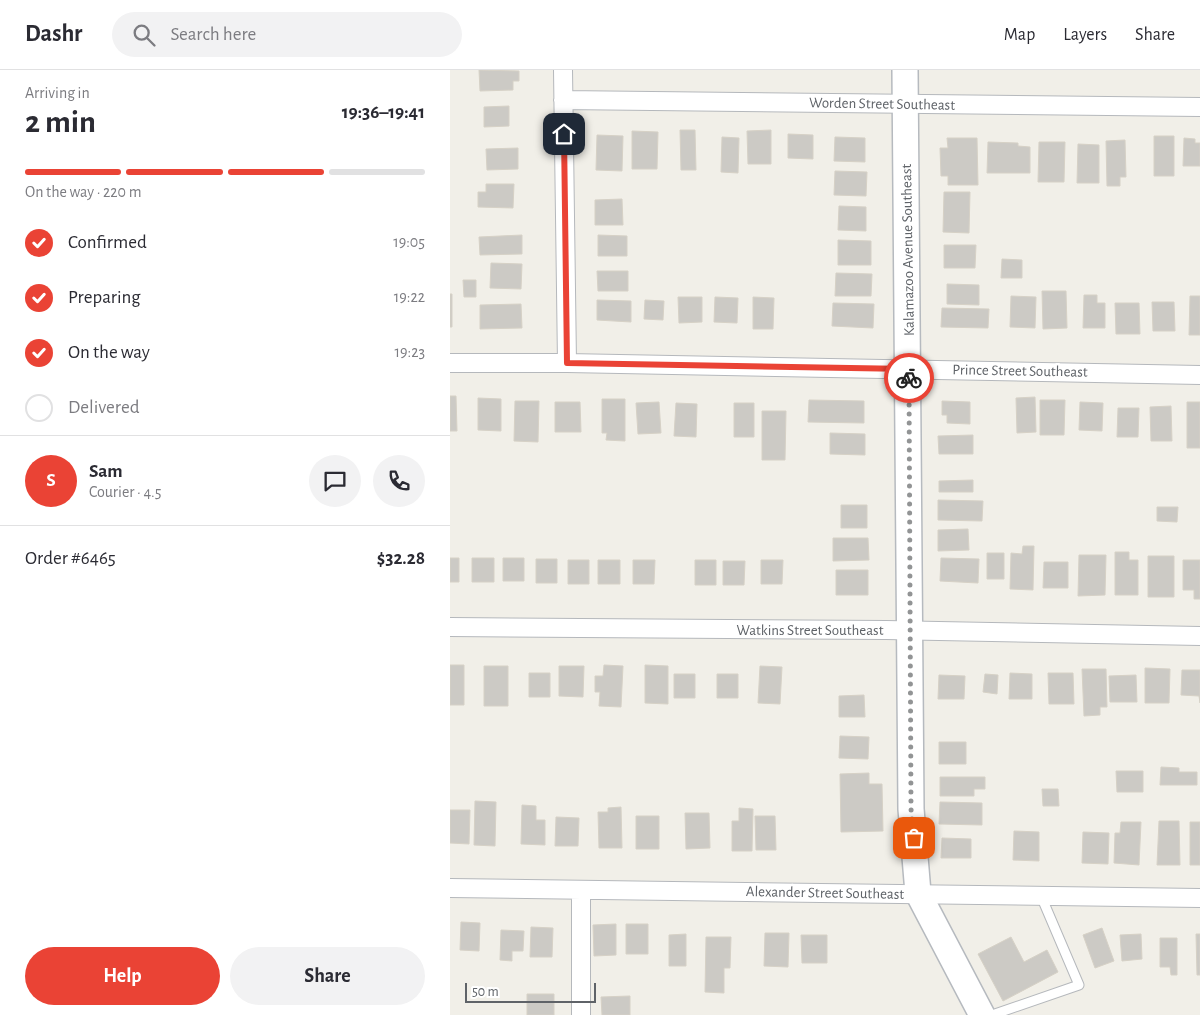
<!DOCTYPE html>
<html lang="en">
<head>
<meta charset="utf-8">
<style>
	body { margin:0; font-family:"Alegreya Sans",sans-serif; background:#f2f2f3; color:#2b2b33; height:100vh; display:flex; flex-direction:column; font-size:19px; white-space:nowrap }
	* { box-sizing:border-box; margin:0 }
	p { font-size:16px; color:#7c7c81 }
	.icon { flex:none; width:28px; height:28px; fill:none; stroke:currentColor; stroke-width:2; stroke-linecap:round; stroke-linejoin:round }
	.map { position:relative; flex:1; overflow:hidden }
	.details { display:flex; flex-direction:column; background:#fff; width:450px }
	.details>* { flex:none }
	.scale { position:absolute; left:15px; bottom:12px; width:131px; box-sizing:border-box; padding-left:5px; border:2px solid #5f6368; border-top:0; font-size:14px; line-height:18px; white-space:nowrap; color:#5f6368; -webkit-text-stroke:4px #fff; paint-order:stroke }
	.pin { position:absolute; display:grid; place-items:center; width:42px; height:42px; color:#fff; margin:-21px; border-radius:10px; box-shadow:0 2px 8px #0006 }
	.courier { position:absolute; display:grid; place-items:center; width:50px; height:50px; margin:-25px; border:4px solid #ea4335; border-radius:50%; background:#fff; color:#222; box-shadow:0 1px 6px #0007 }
	.overview em { font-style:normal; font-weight:600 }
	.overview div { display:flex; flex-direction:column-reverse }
	.overview { display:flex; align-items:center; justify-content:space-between; height:85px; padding:0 25px }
	h1 { font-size:32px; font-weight:600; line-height:38px }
	.bar { display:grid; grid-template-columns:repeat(4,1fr); gap:8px 5px; align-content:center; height:60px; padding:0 25px }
	.bar i { height:6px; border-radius:4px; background:#e1e1e2 }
	.bar .active { background:#ea4335 }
	.bar p { grid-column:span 4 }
	.line { display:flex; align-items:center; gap:12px; padding:0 25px; border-top:1px solid #e1e1e2 }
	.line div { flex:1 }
	.round { display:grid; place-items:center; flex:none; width:52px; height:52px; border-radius:26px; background:#f2f2f3 }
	ol { padding:0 25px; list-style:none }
	li { display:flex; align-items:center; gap:15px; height:55px }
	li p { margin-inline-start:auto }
	li .icon { padding:5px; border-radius:50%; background:#ea4335; color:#fff; stroke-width:4 }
	li:last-child { color:#7c7c81 }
	li i { width:28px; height:28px; border:2px solid #e1e1e2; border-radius:50% }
	.action { display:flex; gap:10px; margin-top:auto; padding:10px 25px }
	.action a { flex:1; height:58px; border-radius:30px; background:#ea4335; color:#fff; font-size:20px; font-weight:600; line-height:58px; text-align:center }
	.action a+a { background:#f2f2f3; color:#2b2b33 }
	header { display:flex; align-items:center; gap:30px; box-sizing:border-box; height:70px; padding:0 25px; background:#fff; border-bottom:1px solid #e1e1e2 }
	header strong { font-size:24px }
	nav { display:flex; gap:28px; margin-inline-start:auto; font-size:18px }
	.search { width:350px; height:45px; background:#f2f2f3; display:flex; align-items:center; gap:12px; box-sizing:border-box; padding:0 18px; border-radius:28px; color:#7c7c81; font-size:19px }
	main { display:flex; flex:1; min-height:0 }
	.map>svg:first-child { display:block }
	.building { fill:#cccac5; stroke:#d6d1c6 }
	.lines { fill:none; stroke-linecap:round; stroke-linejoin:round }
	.lane-casing { stroke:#b5b8bc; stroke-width:11 }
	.street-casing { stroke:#b5b8bc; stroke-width:20 }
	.secondary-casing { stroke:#b6babf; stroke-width:28 }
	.lane { stroke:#fff; stroke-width:9 }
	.street { stroke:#fff; stroke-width:18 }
	.secondary { stroke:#fff; stroke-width:25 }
	.done { stroke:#929495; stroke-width:5; stroke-dasharray:0 9 }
	.route { stroke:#ea4335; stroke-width:6 }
	.labels { text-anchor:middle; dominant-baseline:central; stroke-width:5; stroke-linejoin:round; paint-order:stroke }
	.street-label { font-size:15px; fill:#5f6368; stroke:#fff }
</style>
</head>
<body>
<header>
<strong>Dashr</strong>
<div class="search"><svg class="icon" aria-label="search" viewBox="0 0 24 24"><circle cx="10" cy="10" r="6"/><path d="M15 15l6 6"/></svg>Search here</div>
<nav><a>Map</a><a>Layers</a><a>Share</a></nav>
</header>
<main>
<section class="details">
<div class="overview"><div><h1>2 min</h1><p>Arriving in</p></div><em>19:36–19:41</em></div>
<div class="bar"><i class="active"></i><i class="active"></i><i class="active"></i><i></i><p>On the way · 220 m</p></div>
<ol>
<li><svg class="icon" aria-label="check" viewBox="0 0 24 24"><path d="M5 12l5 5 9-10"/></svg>Confirmed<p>19:05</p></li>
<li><svg class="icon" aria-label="check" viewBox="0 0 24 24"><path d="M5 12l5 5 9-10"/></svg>Preparing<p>19:22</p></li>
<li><svg class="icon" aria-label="check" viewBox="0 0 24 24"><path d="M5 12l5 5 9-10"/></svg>On the way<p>19:23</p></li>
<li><i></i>Delivered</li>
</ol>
<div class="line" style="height:90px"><b class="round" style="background:#ea4335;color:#fff">S</b><div><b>Sam</b><p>Courier · 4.5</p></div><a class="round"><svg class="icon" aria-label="chat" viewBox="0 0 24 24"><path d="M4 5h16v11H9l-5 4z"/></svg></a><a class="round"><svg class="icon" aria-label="phone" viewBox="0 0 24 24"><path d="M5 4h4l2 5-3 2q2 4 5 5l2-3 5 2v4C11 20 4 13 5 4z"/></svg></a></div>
<div class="line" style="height:65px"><div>Order #6465</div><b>$32.28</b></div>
<div class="action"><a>Help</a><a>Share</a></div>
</section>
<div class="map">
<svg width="750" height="945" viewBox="0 0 750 945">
	<rect width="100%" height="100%" fill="#f1efe8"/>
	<!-- building -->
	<path class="building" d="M29,0L69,1V11H63V20L30,21Z
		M59,36V56L34,57V37Z
		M230,60H245L246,100H231Z
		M321,60V94H298L297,61Z
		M182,61L208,62L207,99H182Z
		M338,64L363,65V89L338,88Z
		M147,65L173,66L172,101L146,100Z
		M704,66H724V106H704Z
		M272,67L289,68L288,103L271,102Z
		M385,67L415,68V92L384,91Z
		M497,68H527L528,115H498V106H491L490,78H498Z
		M734,68L745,69V73H750V96H733Z
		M675,70L676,107H670V116H657L656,71Z
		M538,72L568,73V76L580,77V103H537Z
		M589,72H615L614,112H588Z
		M628,74L649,75V113H627Z
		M68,78V99L37,100L36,79Z
		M385,101L417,102L416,126L384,125Z
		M36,114H64L63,138L28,137V122H36Z
		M494,122H520L519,163L493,162Z
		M172,129L173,155H145V130Z
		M389,136L416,137V161L388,160Z
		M72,165V184L30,185L29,167Z
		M148,165L177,166V186H148Z
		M388,170L421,171V195H388Z
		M494,175H526L525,198H494Z
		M552,189L572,190V208H551Z
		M41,193L72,194L71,219L40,218Z
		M147,201H178V221H148Z
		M386,203L422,204L421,226H385Z
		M13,210H26V227H14Z
		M497,214L529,215V235L497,234Z
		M592,221H616L617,258L593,259Z
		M0,224H2V257H0Z
		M634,225H647V233H655V258H633Z
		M561,226L586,227L585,258L560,257Z
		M740,226H750V265H739Z
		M228,227H252V252L229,253Z
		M265,227L288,228L287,253L264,252Z
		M303,227L324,228L323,259H303Z
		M147,230L181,231V252L147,250Z
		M195,230L214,231L213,250L194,249Z
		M702,232H724L725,261H703Z
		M383,233L424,234L423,258L382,256Z
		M665,233H689L690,264H666Z
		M71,234L72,258L30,259V235Z
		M492,238L539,239L538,258L491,257Z
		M0,326H6L7,361H0Z
		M585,327L586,362L567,363L566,328Z
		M28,328L51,329V361L28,360Z
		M152,329H175V371L156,370L157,363H152Z
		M359,330L414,331V353L358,352Z
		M590,330H615L614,365H590Z
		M65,331H89L88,372L64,371Z
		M492,331L520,332V354L497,353V345H492Z
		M105,332H130L131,362H105Z
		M209,332L211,363L188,364L186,333Z
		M630,332L653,333L652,361L629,360Z
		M737,332H750V378H737Z
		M226,333L247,334L246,367L224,366Z
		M284,333H304V367H284Z
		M721,336L722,371H701L700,337Z
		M668,338H689L688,367H667Z
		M312,341H336L335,390H312Z
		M380,363L415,364V385L380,384Z
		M523,365V384H489L488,366Z
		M523,410V422H489V411Z
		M488,430L533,431L532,451L488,450Z
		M391,435H417V458H391Z
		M707,437H728L727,452L707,451Z
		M518,459L519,480L488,481V460Z
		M383,468H418L419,490L383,491Z
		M573,476H584L583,520L560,519L561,483L572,484Z
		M665,482H679V490H688V525H665Z
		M537,483H554V509H537Z
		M629,485H656L655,525L628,526Z
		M698,486H724V527H698Z
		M0,488H9V512H0Z
		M22,488H44V512H22Z
		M53,488H74V511H53Z
		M491,488L529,489L528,513L490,511Z
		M86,489H107V513H86Z
		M118,490H139V514H118Z
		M148,490H170V514H148Z
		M183,490H205L204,514H183Z
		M245,490H266V515H245Z
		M311,490H333L332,514H311Z
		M733,490H750V529H744V520H733Z
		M273,491H295L294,515H273Z
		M594,492H618V518H593Z
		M386,500H418V525H386Z
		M0,595H14V635H0Z
		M154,595L173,596L171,637L149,636L150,622H145V606H153Z
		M195,595L218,596V634L195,633Z
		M34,596H58V636H34Z
		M109,596H134L133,627L109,626Z
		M310,596L332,597L330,634L308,633Z
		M695,598L720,599L719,633H695Z
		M632,599H656L657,637H650V645L634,646Z
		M732,600H750V633L749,626L731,625Z
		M79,603H100V627H79Z
		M560,603L582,604V629H559Z
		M598,603H623L624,634H599Z
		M224,604H245V628H224Z
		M267,604H288V628H267Z
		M535,604L548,605L547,624L533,622Z
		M489,605L515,606L514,629H488Z
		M686,605L687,632H660L659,606Z
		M414,625L415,647H389V626Z
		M390,666L419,667L418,689L389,688Z
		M489,672H516V694H489Z
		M711,697L729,698V702H747V715H710Z
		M666,701H693V722H667Z
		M419,703V714H432L433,761L391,762L390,704Z
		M490,707H535V719H524V726H490Z
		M592,719H608L609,736H593Z
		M25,731L46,732L45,776L24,775Z
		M490,732L532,733V755L489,754Z
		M72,735L86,736V750H95V775L71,774Z
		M171,737L172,778H149L148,742H158V738Z
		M289,738L303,739L302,781H282V751H289Z
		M0,740H20L19,774L0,773Z
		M235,743H259L260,778L236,779Z
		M186,746H209V779H186Z
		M305,746H325L326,780H306Z
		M106,747L129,748L128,776H105Z
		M709,751H729L730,795H707Z
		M671,752H691L689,795L664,793L665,763H670Z
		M740,752H750V795H740Z
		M564,761L589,762V791L563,790Z
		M633,762L659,763L658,794L632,793Z
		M492,768L521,769V788H491Z
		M11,852L30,853L29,881L10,880Z
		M166,854V885L144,886L143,855Z
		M176,854H198V884H176Z
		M81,857L103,858L102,887H80Z
		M652,858L664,891L645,898L633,865Z
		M51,860L74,861L73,881H62V891L50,890Z
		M315,863H339L338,897L314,896Z
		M236,864V896H219V865Z
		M691,864L692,889L672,891L670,865Z
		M746,864H750V905H747Z
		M351,865H377V893H352Z
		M256,867H281L280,898H274V923L255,922Z
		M561,867L574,892L597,880L608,902L553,931L528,884Z
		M710,868H727V905H721L720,897H710Z
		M77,924H104V945H77Z
		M180,926V945H152L151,927Z"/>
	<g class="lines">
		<defs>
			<path id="lane" d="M542,945L629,915L591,826"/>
			<path id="street" d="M113,0L117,293
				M113,30L750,37
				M0,293H117L750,305
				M0,557L436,560L750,566
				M0,818L750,828
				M131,945V821"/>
			<path id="secondary" d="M455,0L461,739L468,823L532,945"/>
		</defs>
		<!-- lane casing -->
		<use href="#lane" class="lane-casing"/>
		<!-- street casing -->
		<use href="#street" class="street-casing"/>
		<!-- secondary casing -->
		<use href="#secondary" class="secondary-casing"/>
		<!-- lane -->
		<use href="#lane" class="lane"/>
		<!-- street -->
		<use href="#street" class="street"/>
		<!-- secondary -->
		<use href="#secondary" class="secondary"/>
	</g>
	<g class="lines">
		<!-- done -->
		<path class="done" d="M459,308L461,739L464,768"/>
		<!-- route -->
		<path class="route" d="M114,64L117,293L459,299V308"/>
	</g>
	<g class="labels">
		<!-- street labels -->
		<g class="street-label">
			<text transform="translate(432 34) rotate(1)">Worden Street Southeast</text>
			<text transform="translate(458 180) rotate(-91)">Kalamazoo Avenue Southeast</text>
			<text transform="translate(570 301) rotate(1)">Prince Street Southeast</text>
			<text x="360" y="560">Watkins Street Southeast</text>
			<text transform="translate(375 823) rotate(1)">Alexander Street Southeast</text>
		</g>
	</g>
</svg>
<div class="scale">50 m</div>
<div class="pin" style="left:464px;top:768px;background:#ea580c"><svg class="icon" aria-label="bag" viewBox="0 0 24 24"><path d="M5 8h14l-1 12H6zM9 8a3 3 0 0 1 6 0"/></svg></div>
<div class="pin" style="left:114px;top:64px;background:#1f2937"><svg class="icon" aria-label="home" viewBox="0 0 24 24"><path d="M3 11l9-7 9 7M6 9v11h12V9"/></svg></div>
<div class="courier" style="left:459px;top:308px"><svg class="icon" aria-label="bike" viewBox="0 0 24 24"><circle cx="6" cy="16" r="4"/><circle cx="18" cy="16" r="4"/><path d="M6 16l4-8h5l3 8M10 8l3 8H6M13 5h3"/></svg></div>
</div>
</main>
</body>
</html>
